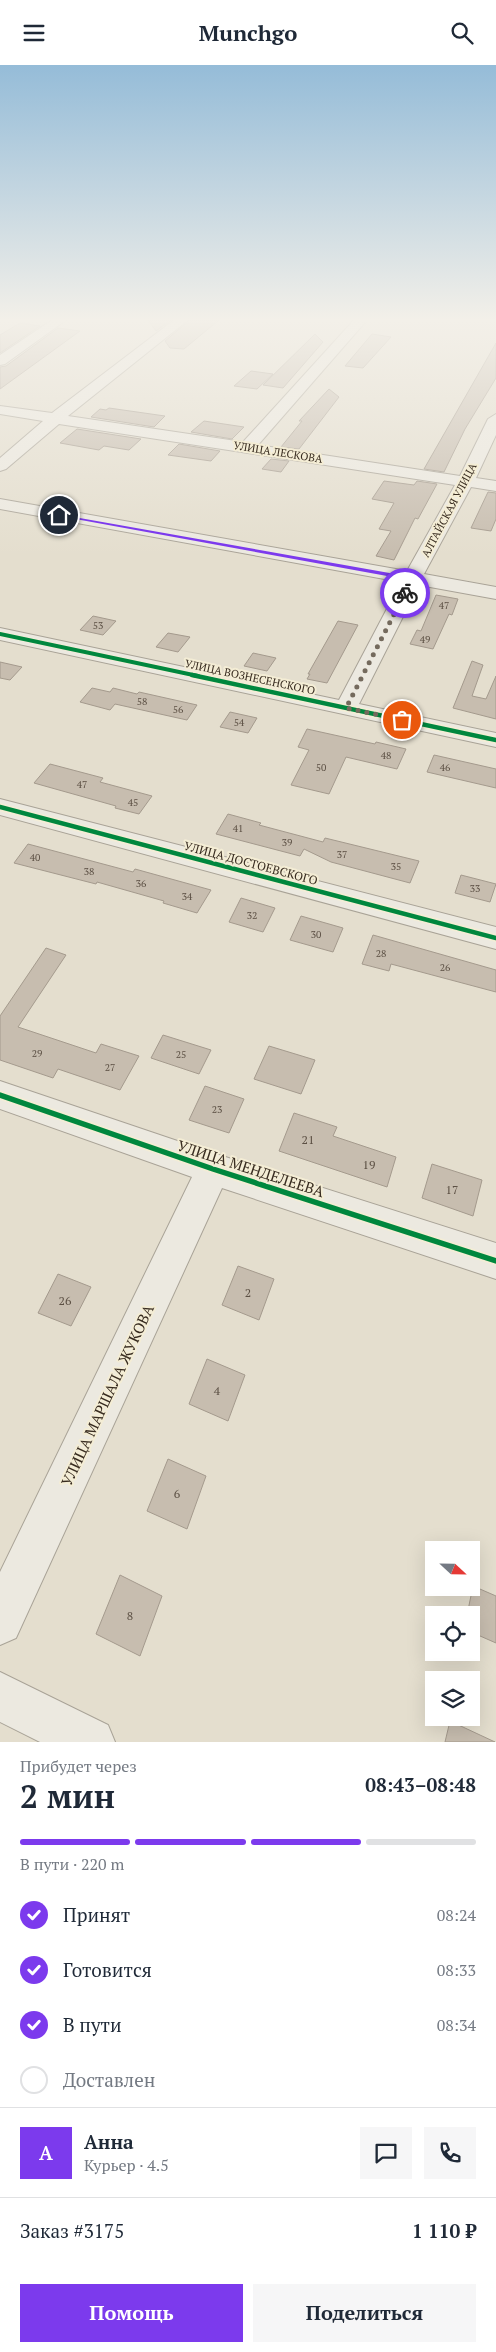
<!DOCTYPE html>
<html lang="ru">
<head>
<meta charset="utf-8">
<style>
	body { margin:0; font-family:"PT Serif",serif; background:#f6f6f7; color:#1f2937; height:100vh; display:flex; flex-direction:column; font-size:19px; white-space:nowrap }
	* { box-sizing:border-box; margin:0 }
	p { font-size:16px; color:#747a83 }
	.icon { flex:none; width:28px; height:28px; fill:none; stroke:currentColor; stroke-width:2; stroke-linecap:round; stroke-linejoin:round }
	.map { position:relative; height:1677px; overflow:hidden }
	.side { display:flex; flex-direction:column; background:#fff; flex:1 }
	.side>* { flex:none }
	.needle { width:32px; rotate:112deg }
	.fabs { position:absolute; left:425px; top:1476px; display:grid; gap:10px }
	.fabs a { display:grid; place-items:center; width:55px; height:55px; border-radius:0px; background:#fff; box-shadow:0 5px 20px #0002; font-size:25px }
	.pin { position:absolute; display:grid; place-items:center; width:42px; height:42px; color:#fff; margin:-21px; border:2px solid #fff; border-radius:50%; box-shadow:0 1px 5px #0007 }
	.courier { position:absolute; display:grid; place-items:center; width:50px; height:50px; margin:-25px; border:4px solid #7c3aed; border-radius:50%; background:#fff; color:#222; box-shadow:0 1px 6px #0007 }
	.summary em { font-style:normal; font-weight:700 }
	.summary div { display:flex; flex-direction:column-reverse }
	.summary { display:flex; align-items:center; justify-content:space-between; height:85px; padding:0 20px }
	h1 { font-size:32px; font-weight:700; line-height:38px }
	.bar { display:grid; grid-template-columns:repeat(4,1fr); gap:8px 5px; align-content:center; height:60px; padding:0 20px }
	.bar i { height:6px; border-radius:4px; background:#e0e1e3 }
	.bar .active { background:#7c3aed }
	.bar p { grid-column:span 4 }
	.line { display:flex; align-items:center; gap:12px; padding:0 20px; border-top:1px solid #e0e1e3 }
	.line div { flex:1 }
	.round { display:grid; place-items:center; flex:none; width:52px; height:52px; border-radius:0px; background:#f6f6f7 }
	ol { padding:0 20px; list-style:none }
	li { display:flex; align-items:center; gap:15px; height:55px }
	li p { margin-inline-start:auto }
	li .icon { padding:5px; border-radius:50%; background:#7c3aed; color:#fff; stroke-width:4 }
	li:last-child { color:#747a83 }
	li i { width:28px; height:28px; border:2px solid #e0e1e3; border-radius:50% }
	.primary-button { display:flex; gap:10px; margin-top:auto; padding:10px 20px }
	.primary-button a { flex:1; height:58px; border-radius:0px; background:#7c3aed; color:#fff; font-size:20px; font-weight:700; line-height:58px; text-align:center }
	.primary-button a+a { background:#f6f6f7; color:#1f2937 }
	header { display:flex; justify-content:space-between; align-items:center; height:65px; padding:0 20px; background:#fff; font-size:22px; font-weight:700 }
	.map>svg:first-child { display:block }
	.building { fill:#c7bdaf; stroke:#a49a8d }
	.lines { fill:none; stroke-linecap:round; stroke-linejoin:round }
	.minor-casing { stroke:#a9a397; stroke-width:2 }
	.minor { fill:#ece9e0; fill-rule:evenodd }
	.cycleway-far2-casing { stroke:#f4edd5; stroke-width:5.5 }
	.cycleway-far1-casing { stroke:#f4edd5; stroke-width:8 }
	.cycleway-casing { stroke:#f4edd5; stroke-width:9 }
	.cycleway-far2 { stroke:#00873e; stroke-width:4 }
	.cycleway-far1 { stroke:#00873e; stroke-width:4.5 }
	.cycleway { stroke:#00873e; stroke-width:5.5 }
	.route { fill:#7c3aed }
	.done { stroke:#746a5d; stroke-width:5; stroke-dasharray:0 9 }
	.labels { text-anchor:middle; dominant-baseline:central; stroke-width:4; stroke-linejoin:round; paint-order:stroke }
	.number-label { font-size:10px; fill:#5c5044 }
	.far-street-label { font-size:11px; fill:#382c20; stroke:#f4edd5 }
	.street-label { font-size:12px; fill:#382c20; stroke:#f4edd5 }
	.near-number-label { font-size:12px; fill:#5c5044 }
	.near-street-label { font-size:15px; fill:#382c20; stroke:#f4edd5 }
</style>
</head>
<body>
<header><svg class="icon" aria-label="menu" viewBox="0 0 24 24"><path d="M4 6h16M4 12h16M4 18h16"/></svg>Munchgo<svg class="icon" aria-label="search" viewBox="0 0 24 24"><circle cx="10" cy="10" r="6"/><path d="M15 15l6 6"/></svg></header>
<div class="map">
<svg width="496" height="1677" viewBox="0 0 496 1677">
	<rect width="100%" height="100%" fill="#e4dece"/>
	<!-- building -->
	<path class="building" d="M148,255H171L156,266Z
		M190,255H219L184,284L170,283L165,276Z
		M20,258L40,261L0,288V270Z
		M58,263L80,266L0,324V302L6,301Z
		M315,269L323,277L283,323L263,320Z
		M372,269L391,272L363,303L345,301Z
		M496,278V313L465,364L444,407L424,404Z
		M251,306L273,309L257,324L234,321Z
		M329,324L339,332L299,384L281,382L302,356H299Z
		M109,343L165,351L154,362L91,352L100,344L106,345Z
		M204,356L244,362L232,374L191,367Z
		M77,364L141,374L129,385L104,381L99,385L60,378Z
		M179,379L220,386L211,396L168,390Z
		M271,394L289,396L281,407L262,404Z
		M384,416L414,420L417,416L437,419L418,454L415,453L394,495L376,491L391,466L379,464L394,438L372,434Z
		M488,427L496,428V454L491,466L471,463Z
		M436,530L458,534L452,550L449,549L433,584L410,579L417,565L421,566Z
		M93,551L116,556L103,570L80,565Z
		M338,556L358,560L327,618L307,614L310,609H308Z
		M168,568L190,572L178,587L156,582Z
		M253,588L276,593L267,606L244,601Z
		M472,596L483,600L472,631L486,634L496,611V654L453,643Z
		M0,597L22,602L10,615L0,613Z
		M92,623L110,627L113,623L137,629L139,627L197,640L187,655L115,639L110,645L80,637Z
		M230,647L257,653L248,668L220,662Z
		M307,664L375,679L376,677L406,684L397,704L346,692L329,729L291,720L309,685L298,682Z
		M434,690L496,704V723L427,707Z
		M50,699L103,713L100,717L152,731L139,749L115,743L116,741L34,718Z
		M228,749L261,758L259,760L323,777L325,773L419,796L410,818L331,797L304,784L300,791L216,769Z
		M28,779L133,807L135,804L211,825L197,848L163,838L164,836L97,817L96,819L14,798Z
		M461,810L496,819L490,837L455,828Z
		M241,833L275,843L263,867L229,857Z
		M301,851L343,863L333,887L290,875Z
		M373,870L496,905V927L391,899L389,906L362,899Z
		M46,883L66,890L18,962L96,988L101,979L139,991L120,1025L58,1004L53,1013L0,995V951Z
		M163,970L211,985L199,1009L151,993Z
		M269,981L315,995L301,1029L254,1014Z
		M205,1021L244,1034L229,1068L189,1055Z
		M294,1048L337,1062L333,1071L396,1092L387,1122L279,1086Z
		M432,1099L482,1115L473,1151L422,1133Z
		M238,1201L274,1214L259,1255L222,1240Z
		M58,1209L91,1222L71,1261L38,1248Z
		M207,1294L245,1310L228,1356L189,1339Z
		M168,1394L206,1411L187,1464L147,1446Z
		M120,1510L162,1531L140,1591L96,1569Z
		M473,1521L496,1531V1578L471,1567V1550H467Z
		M450,1656L495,1677H445Z"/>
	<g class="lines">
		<defs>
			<path id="minor" d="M52,255H66L5,299L0,300V290Z
				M174,255H188L68,351L243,377L354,255H367L258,380L460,411L488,354L496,349V370L476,413L496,416V426L471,422L424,509L496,522V534L419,520L359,639L496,668V682L0,575V563L339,635L401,517L0,444V434L407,506L455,420L59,359L6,404L0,406V393L43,356L0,349V341L52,348Z
				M0,734L496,862V884L0,750Z
				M0,1016L213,1088L496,1178V1214L222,1123L16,1573L0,1580V1507L192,1112L0,1044Z
				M0,1607L108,1660L115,1677H40L0,1657Z"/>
		</defs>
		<!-- minor casing -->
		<use href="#minor" class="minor-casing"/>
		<!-- minor -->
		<use href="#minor" class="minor"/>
		<defs>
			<path id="cycleway-far2" d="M0,569L198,611"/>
			<path id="cycleway-far1" d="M192,610L496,675
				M0,742L496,873"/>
			<path id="cycleway" d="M0,1030L213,1104L496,1196"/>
		</defs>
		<!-- cycleway-far2 casing -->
		<use href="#cycleway-far2" class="cycleway-far2-casing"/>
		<!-- cycleway-far1 casing -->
		<use href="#cycleway-far1" class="cycleway-far1-casing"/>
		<!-- cycleway casing -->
		<use href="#cycleway" class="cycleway-casing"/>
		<!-- cycleway-far2 -->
		<use href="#cycleway-far2" class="cycleway-far2"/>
		<!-- cycleway-far1 -->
		<use href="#cycleway-far1" class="cycleway-far1"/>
		<!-- cycleway -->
		<use href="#cycleway" class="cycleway"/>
	</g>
	<!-- sky -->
	<linearGradient id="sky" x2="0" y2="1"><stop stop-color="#95bcd8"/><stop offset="0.52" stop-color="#f3f0e9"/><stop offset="1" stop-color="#f3f0e9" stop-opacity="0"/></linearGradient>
	<rect width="496" height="490" fill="url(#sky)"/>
	<!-- route -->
	<path class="route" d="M57,449L412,512L415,514L405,530L402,528L409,515L59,451Z"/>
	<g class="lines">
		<!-- done -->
		<path class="done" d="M402,655L346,643L405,528"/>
	</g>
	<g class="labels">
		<!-- number labels -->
		<g class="number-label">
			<text x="444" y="540">47</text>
			<text x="98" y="560">53</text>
			<text x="425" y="574">49</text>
			<text x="142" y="636">58</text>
			<text x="178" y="644">56</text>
			<text x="239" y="657">54</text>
			<text x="386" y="690">48</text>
			<text x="321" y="702">50</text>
			<text x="445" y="702">46</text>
			<text x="82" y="719">47</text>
			<text x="133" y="737">45</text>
			<text x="238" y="763">41</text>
			<text x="287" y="777">39</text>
			<text x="342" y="789">37</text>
			<text x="35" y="792">40</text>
			<text x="396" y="801">35</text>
			<text x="89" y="806">38</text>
			<text x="141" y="818">36</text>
			<text x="475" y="823">33</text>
			<text x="187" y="831">34</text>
			<text x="252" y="850">32</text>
			<text x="316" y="869">30</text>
			<text x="381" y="888">28</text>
			<text x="445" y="902">26</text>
			<text x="37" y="988">29</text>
			<text x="181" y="989">25</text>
			<text x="110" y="1002">27</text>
			<text x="217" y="1044">23</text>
		</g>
		<!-- far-street labels -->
		<g class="far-street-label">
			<text transform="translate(278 387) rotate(9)">УЛИЦА ЛЕСКОВА</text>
			<text transform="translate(449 445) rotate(-62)">АЛТАЙСКАЯ УЛИЦА</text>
			<text transform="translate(250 612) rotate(12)">УЛИЦА ВОЗНЕСЕНСКОГО</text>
		</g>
		<!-- street labels -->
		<g class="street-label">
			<text transform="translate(251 798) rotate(15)">УЛИЦА ДОСТОЕВСКОГО</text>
		</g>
		<!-- near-number labels -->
		<g class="near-number-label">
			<text x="308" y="1074">21</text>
			<text x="369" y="1099">19</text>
			<text x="452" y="1124">17</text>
			<text x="248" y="1227">2</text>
			<text x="65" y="1235">26</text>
			<text x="217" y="1325">4</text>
			<text x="177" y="1428">6</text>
			<text x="130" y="1550">8</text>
		</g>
		<!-- near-street labels -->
		<g class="near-street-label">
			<text transform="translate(251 1103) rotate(18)">УЛИЦА МЕНДЕЛЕЕВА</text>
			<text transform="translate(107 1330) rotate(-65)">УЛИЦА МАРШАЛА ЖУКОВА</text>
		</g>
	</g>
</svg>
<div class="fabs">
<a><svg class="needle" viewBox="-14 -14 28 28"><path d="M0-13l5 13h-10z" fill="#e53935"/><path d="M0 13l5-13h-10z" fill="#747a83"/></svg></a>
<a><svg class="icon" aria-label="locate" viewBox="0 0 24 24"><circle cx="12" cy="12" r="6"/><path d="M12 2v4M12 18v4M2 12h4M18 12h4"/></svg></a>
<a><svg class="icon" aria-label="layers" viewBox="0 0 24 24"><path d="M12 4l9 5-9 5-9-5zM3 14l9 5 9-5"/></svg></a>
</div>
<div class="pin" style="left:402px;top:655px;background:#ea580c"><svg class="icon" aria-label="bag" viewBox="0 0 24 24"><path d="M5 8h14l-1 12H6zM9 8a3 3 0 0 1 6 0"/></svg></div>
<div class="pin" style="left:59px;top:450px;background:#1f2937"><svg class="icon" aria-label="home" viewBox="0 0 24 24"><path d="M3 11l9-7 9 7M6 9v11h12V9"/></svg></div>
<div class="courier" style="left:405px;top:528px"><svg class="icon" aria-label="bike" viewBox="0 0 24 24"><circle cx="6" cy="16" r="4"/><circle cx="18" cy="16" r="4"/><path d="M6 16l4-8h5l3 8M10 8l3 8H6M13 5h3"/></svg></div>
</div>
<section class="side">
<div class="summary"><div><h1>2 мин</h1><p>Прибудет через</p></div><em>08:43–08:48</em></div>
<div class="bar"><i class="active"></i><i class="active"></i><i class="active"></i><i></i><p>В пути · 220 m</p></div>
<ol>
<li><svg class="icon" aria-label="check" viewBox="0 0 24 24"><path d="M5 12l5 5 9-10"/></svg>Принят<p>08:24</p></li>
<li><svg class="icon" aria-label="check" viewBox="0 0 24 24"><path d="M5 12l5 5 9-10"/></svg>Готовится<p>08:33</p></li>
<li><svg class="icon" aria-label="check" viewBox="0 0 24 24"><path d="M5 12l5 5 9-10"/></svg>В пути<p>08:34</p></li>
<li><i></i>Доставлен</li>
</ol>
<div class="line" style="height:90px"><b class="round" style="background:#7c3aed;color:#fff">А</b><div><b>Анна</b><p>Курьер · 4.5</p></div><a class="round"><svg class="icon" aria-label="chat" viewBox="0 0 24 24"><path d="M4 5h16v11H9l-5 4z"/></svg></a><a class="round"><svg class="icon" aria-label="phone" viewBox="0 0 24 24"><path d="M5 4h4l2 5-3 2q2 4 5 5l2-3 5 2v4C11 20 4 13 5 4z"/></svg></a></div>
<div class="line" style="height:65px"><div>Заказ #3175</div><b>1 110 ₽</b></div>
<div class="primary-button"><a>Помощь</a><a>Поделиться</a></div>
</section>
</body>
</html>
